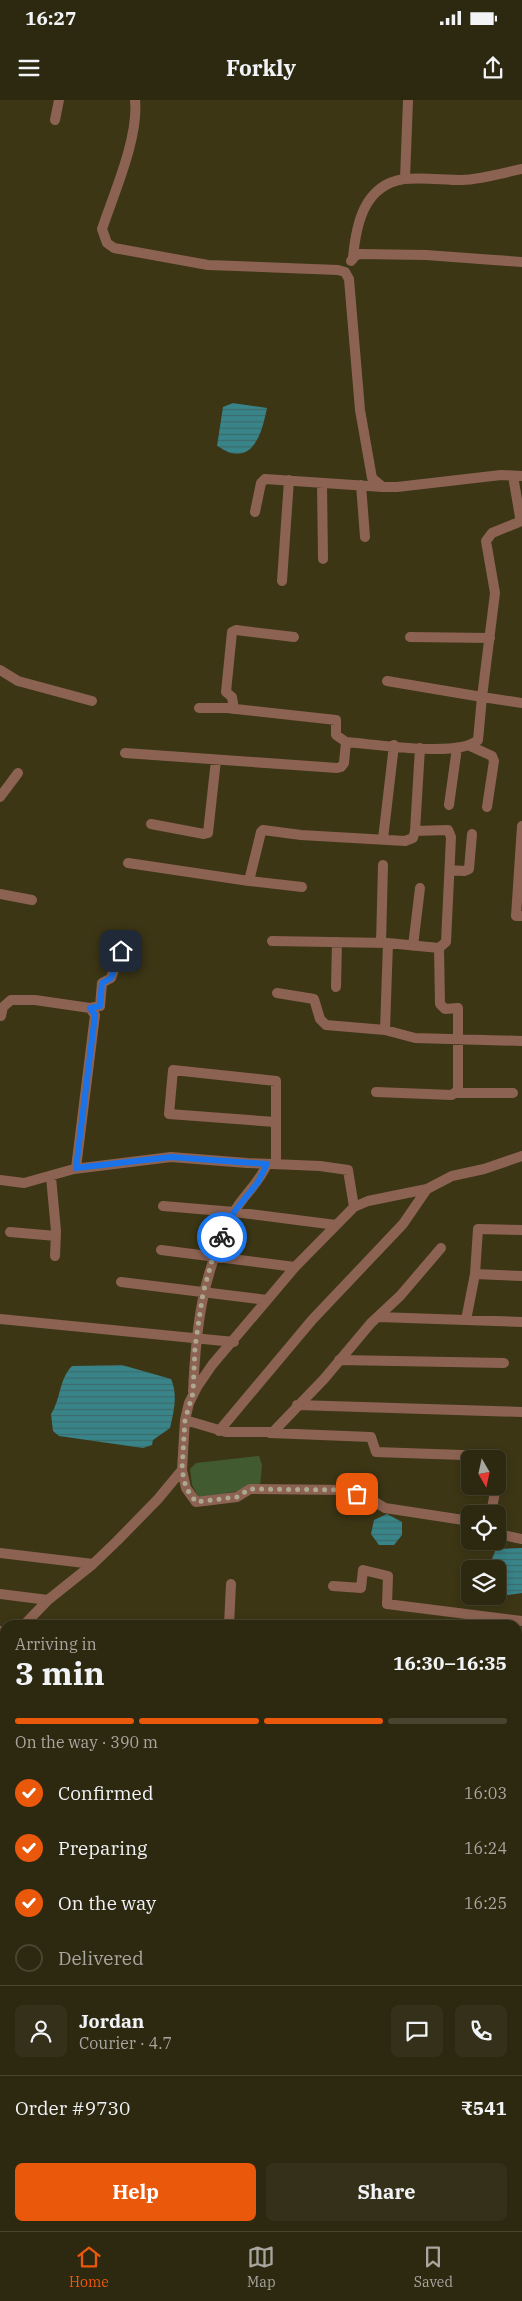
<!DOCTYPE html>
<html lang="en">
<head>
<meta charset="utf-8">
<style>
	body { margin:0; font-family:"IBM Plex Serif",serif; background:#353019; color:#f1f3f6; height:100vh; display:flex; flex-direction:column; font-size:19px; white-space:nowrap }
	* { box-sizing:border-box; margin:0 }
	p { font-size:16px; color:#a7a69f }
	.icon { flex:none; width:28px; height:28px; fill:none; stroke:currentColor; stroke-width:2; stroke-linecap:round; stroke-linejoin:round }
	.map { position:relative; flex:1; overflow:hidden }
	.details { position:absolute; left:0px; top:1520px; width:522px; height:611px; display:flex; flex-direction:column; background:#2d2810; border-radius:15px 15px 0 0; box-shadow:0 2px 8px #0003,0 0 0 1px #484430 }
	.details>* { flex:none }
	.needle { width:32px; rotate:171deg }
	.buttons { position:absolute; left:461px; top:1350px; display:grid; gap:10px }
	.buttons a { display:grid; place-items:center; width:45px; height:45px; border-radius:8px; background:#2d2810; box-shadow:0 2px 8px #0003,0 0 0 1px #484430; font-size:25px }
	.pin { position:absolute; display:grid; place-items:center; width:42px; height:42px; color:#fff; margin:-21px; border-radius:10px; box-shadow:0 2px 8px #0006 }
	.courier { position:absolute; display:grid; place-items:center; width:50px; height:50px; margin:-25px; border:4px solid #1a73e8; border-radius:50%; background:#fff; color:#222; box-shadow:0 1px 6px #0007 }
	.overview em { font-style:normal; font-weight:800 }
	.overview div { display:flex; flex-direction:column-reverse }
	.overview { display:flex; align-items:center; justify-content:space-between; height:85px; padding:0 15px }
	h1 { font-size:32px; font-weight:800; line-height:38px }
	.bar { display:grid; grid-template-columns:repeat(4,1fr); gap:8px 5px; align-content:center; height:60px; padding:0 15px }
	.bar i { height:6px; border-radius:4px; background:#484430 }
	.bar .on { background:#ea580c }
	.bar p { grid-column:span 4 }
	.line { display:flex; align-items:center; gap:12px; padding:0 15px; border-top:1px solid #484430 }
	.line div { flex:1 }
	.round { display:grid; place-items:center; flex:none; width:52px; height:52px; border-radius:8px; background:#353019 }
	ol { padding:0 15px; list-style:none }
	li { display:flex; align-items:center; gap:15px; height:55px }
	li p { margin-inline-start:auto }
	li .icon { padding:5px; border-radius:50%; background:#ea580c; color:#fff; stroke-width:4 }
	li:last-child { color:#a7a69f }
	li i { width:28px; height:28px; border:2px solid #484430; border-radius:50% }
	.cta { display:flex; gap:10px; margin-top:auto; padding:10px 15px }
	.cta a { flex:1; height:58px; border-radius:8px; background:#ea580c; color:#fff; font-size:20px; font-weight:800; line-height:58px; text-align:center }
	.cta a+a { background:#353019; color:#f1f3f6 }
	.status { display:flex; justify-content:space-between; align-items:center; height:35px; padding:0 25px; background:#2d2810; direction:ltr }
	.status svg { height:14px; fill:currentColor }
	header { display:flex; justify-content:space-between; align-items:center; height:65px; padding:0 15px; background:#2d2810; font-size:22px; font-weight:800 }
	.menu { display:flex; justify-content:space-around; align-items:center; height:70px; border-top:1px solid #484430; background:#2d2810; font-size:14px; color:#a7a69f }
	.menu a { display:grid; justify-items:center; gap:2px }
	.menu .on { color:#ea580c }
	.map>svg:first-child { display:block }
	.grass { fill:#425a30 }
	.water { fill:url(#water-rules) }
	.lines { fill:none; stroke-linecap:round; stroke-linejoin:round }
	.street { stroke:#8c6252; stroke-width:10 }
	.secondary { stroke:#bc7960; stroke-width:12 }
	.done { stroke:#aca890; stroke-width:5; stroke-dasharray:0 9 }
	.route { stroke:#1a73e8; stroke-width:6 }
</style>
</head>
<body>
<div class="status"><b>16:27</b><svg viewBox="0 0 49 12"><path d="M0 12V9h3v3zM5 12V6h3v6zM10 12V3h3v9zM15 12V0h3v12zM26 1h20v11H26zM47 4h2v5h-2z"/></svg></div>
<header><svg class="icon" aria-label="menu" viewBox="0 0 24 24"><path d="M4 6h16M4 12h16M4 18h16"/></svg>Forkly<svg class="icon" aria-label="share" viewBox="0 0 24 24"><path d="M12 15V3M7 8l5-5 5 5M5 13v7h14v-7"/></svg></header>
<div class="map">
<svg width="522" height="2131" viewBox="0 0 522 2131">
	<defs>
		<pattern id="water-rules" width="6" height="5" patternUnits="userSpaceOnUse" patternTransform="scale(1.25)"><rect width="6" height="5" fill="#388489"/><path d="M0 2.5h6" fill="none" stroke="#3e6b6b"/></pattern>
	</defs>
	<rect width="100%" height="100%" fill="#3c3615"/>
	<!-- grass -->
	<path class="grass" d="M259,1356L262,1365L260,1387L199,1398L192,1385L190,1369L196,1363Z"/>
	<!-- water -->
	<path class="water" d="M233,303L267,308C263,326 257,359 231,353C227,352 221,348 217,346L223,307Z
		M122,1265L171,1279C178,1295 174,1311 170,1328L153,1340L152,1345L143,1348L59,1336L53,1331L51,1314C61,1299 59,1279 72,1266Z
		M387,1414L402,1422V1435L394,1445H379L371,1434L374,1420Z
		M522,1448V1493L508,1495L498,1488V1469H488L496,1449Z"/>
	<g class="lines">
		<!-- street -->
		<path class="street" d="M135,0C139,37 114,93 102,129L107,143L114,148L208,165L338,170L345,172L349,179L360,310L372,378L383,387H397L501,375L522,376
			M55,20L59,0
			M405,79L408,0
			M353,158C356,124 364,85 404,79C423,77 443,80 462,80C482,79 502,73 522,69
			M351,161L356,155L361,154L426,155L522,162
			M322,383L323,459
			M361,385L365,437
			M255,412L261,383L265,379L383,387
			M282,481L289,380
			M410,537L490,538
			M0,570L18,581L92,601
			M387,581L482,597L495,493L486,441L492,433L519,422L520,417L513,376
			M199,608H227L336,620V635L346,642C374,644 459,658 478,640L482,597L522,603
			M234,609L232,597L226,592L232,532L236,530L294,537
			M470,646L492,656L494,661L487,707
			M125,653L337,668L341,667L344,663L346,642
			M0,697L18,673
			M449,705L457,648
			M151,724L204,734L208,733L216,660
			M522,726L516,816H522
			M415,731L420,648
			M383,739L394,645
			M128,763L249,781L261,732L263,730L301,735L405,741L413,738L415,731L448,730L451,737L446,842L439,848
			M450,770L464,771L469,769L472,734
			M249,781L302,787
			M0,794L32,800
			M272,841L388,843
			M381,843L383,765
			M413,846L420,788
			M336,887L337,842
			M277,893L314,899L320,919L326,925L385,930L415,938L522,941
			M90,908L100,906L102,883L111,878L121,851
			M1,916L3,907L11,900H35L90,908L95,915L76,1068
			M376,992L452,995L458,990V908L445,909L440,904L439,848L388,843L385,930
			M456,993H513
			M275,1022L169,1014L173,970L276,981V1064
			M51,1077L56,1131L55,1156
			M0,1080L24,1083L74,1069L171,1057L247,1063L320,1066L348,1070L354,1107L368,1101L427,1089L452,1076L484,1069L522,1056
			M163,1106L234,1112L336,1125
			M10,1132L56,1136
			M161,1150L295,1167
			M475,1174L522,1176
			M121,1182L267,1200
			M378,1217L522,1222
			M0,1219L234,1242
			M466,1220L475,1174L478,1129L522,1130
			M339,1260L504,1263
			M193,1292C196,1227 202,1173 233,1114C242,1096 259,1084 267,1064
			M297,1305L522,1312
			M185,1320L226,1332H273L324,1279L371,1223L400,1196L441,1148
			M219,1331L312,1220L403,1124L427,1089
			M270,1333L371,1337L376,1352L491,1356L493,1359
			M182,1370L186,1388L196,1402L237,1397L250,1389L348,1390L367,1397L385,1408L470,1421
			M491,1414L496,1386
			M498,1434L522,1439
			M0,1453L93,1464
			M333,1486L361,1488L363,1470L388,1476L387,1504L522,1521
			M0,1494L48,1500
			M24,1525L48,1500L93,1464L117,1441L158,1399L182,1370L185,1320L189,1303L197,1287L212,1265L295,1167L354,1107
			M229,1525L231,1484
			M0,1531H5
			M0,1550L5,1545
			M518,1601H522
			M0,1618H5
			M0,1656L5,1657
			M518,1706H522
			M0,1709H5
			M5,1860L2,1889L5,1893
			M518,1869L522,1870
			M161,2126V2131"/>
		<!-- secondary -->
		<path class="secondary" d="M0,1841L5,1842
			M518,1975L522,1976"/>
	</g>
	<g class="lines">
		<!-- done -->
		<path class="done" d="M222,1137L213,1157L203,1193L195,1247L193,1293L185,1320L182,1370L186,1388L196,1402L237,1397L250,1389L348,1390L357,1394"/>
		<!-- route -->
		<path class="route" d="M121,851L111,878L102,883L100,906L90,908L95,915L76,1068L171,1057L267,1064L258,1082L234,1112L222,1137"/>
	</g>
</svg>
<div class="buttons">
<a><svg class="needle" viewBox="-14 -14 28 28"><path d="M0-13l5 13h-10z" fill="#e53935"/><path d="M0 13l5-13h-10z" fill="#a7a69f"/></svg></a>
<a><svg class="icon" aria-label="locate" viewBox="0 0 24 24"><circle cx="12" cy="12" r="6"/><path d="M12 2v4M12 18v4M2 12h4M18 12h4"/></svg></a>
<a><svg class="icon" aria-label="layers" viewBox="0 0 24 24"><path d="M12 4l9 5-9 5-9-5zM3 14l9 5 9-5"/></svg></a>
</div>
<div class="pin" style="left:357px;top:1394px;background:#ea580c"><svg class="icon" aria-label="bag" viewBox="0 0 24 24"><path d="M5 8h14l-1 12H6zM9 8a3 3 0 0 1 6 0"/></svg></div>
<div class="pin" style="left:121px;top:851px;background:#1f2937"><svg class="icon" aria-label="home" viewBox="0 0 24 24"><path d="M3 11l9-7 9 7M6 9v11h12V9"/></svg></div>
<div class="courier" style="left:222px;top:1137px"><svg class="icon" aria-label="bike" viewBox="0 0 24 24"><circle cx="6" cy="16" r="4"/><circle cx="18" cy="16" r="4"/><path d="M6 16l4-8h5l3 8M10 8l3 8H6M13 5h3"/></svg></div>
<section class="details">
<div class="overview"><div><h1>3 min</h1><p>Arriving in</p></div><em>16:30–16:35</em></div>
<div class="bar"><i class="on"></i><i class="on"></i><i class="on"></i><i></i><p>On the way · 390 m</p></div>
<ol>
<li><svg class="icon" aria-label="check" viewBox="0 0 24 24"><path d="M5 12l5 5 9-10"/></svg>Confirmed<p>16:03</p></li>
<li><svg class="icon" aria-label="check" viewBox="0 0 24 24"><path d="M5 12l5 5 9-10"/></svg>Preparing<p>16:24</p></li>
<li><svg class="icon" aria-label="check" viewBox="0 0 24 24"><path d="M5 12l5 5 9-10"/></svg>On the way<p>16:25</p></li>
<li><i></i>Delivered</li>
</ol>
<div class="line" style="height:90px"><a class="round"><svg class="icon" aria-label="person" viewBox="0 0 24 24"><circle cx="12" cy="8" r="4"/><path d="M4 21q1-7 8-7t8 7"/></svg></a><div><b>Jordan</b><p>Courier · 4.7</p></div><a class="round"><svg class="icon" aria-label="chat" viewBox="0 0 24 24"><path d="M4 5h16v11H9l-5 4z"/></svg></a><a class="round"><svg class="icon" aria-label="phone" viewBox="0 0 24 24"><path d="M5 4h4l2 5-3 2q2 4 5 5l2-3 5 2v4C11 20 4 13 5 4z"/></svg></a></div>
<div class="line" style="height:65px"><div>Order #9730</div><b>₹541</b></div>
<div class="cta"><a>Help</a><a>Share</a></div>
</section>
</div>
<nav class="menu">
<a class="on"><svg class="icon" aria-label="home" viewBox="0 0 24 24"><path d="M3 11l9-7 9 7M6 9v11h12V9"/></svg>Home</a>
<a><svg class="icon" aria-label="map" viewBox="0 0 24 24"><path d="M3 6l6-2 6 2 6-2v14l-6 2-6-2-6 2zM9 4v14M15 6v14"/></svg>Map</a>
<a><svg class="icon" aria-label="saved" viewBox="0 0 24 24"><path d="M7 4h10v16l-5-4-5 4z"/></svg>Saved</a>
</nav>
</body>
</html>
